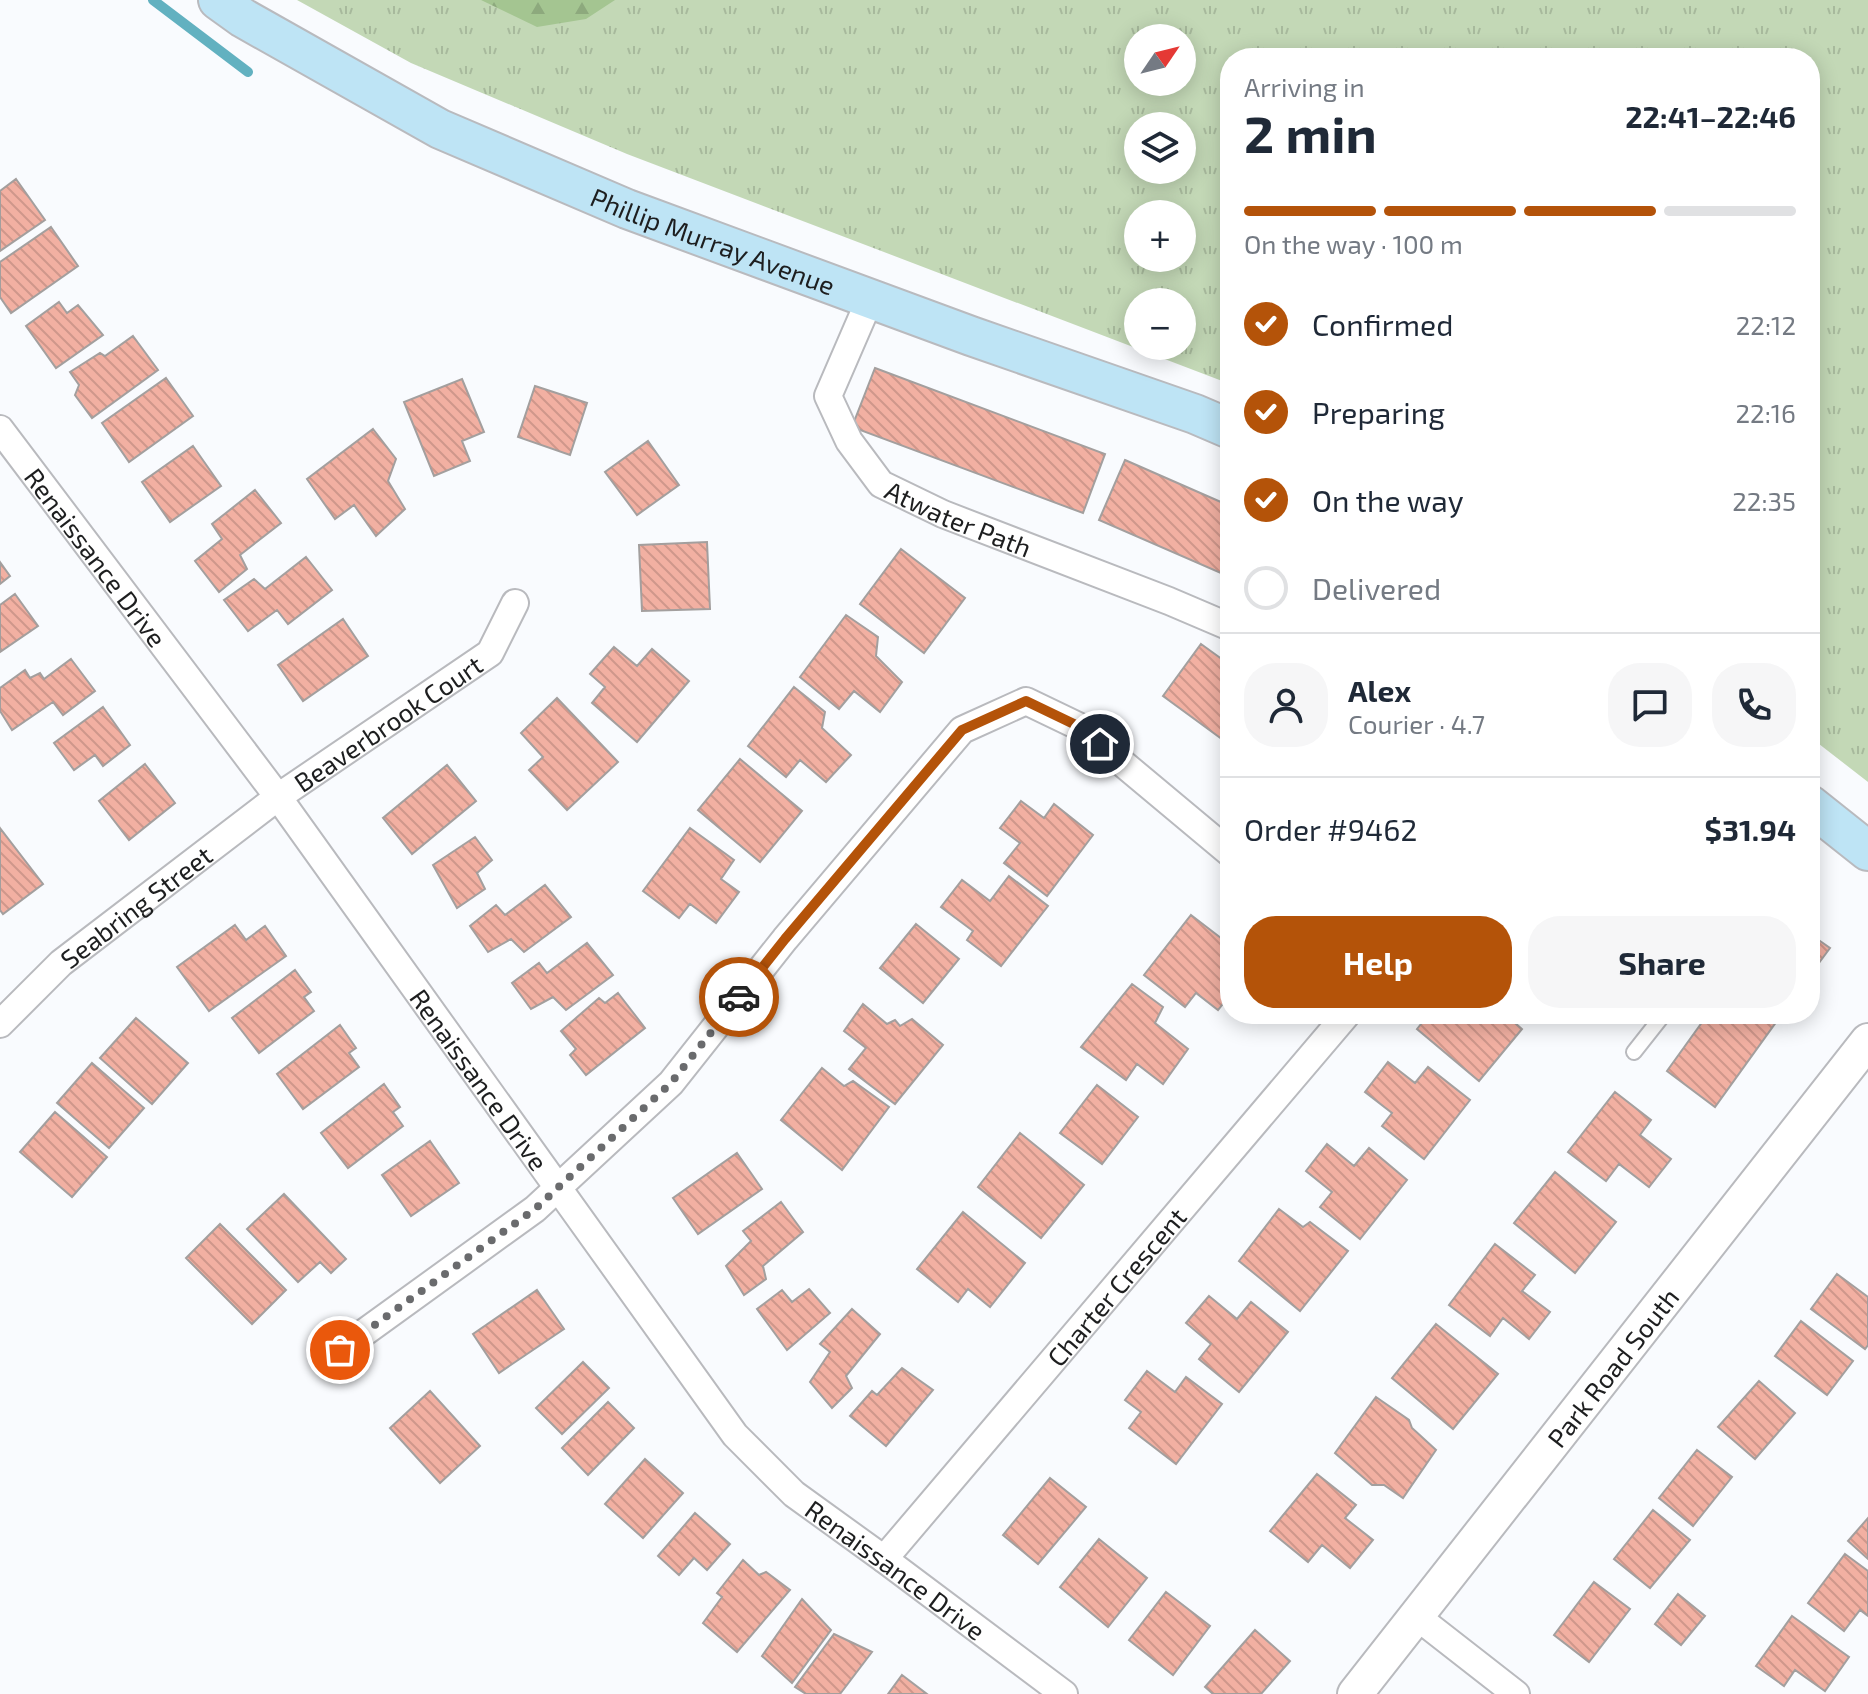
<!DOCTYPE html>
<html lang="en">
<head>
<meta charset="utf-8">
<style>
	body { margin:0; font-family:"Exo 2",sans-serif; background:#f6f6f7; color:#1f2937; height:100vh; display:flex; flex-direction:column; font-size:30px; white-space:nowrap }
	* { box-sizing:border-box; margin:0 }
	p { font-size:26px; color:#747a83 }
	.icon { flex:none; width:44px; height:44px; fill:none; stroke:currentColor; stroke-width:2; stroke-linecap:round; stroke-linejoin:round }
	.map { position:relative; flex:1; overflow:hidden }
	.details { position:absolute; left:1220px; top:48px; width:600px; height:976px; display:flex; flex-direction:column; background:#fff; border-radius:32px; box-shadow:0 4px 20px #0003 }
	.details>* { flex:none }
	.needle { width:52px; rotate:55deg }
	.fabs { position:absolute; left:1124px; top:24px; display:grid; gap:16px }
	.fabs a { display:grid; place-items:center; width:72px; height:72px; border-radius:50%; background:#fff; box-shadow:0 4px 20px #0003; font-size:40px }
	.pin { position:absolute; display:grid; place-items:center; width:68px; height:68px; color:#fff; margin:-34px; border:4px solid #fff; border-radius:50%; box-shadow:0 2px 8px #0007 }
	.courier { position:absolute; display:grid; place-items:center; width:80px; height:80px; margin:-40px; border:6px solid #b45309; border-radius:50%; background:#fff; color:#222; box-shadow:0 2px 10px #0007 }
	.head em { font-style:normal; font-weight:700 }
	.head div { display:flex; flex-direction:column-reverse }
	.head { display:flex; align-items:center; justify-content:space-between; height:136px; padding:0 24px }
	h1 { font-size:52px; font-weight:700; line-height:60px }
	.bar { display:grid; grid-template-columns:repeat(4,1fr); gap:12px 8px; align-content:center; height:96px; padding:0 24px }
	.bar i { height:10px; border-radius:6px; background:#e0e1e3 }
	.bar .active { background:#b45309 }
	.bar p { grid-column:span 4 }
	.line { display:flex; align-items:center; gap:20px; padding:0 24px; border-top:2px solid #e0e1e3 }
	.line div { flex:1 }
	.round { display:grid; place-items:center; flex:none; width:84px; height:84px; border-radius:32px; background:#f6f6f7 }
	ol { padding:0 24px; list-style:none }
	li { display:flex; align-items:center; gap:24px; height:88px }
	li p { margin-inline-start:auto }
	li .icon { padding:8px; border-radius:50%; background:#b45309; color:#fff; stroke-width:4 }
	li:last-child { color:#747a83 }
	li i { width:44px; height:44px; border:4px solid #e0e1e3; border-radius:50% }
	.button { display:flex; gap:16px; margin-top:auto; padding:16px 24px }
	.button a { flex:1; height:92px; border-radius:32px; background:#b45309; color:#fff; font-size:32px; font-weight:700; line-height:92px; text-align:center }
	.button a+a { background:#f6f6f7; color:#1f2937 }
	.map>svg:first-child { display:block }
	.grass { fill:url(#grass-tufts); fill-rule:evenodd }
	.forest { fill:url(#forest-firs) }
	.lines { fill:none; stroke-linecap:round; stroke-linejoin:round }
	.stream { stroke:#62b1c0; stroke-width:10 }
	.building { fill:url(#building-back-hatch); stroke:#a39f9e; stroke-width:2 }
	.service-casing { stroke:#b9babe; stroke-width:18 }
	.minor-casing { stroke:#b9babe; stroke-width:30 }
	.tertiary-casing { stroke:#b9babe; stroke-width:38 }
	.secondary-casing { stroke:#b9babe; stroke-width:42 }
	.service { stroke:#fff; stroke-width:14 }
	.minor { stroke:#fff; stroke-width:26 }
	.tertiary { stroke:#fff; stroke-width:34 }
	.secondary { stroke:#bee4f5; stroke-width:38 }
	.done { stroke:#6a6b6d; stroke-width:8; stroke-dasharray:0 14.4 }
	.route { stroke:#b45309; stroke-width:10 }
	.labels { text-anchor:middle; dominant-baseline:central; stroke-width:8; stroke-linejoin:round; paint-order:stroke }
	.street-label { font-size:26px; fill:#1d1e1f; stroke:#f9fbfe }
</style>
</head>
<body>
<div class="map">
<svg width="1868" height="1694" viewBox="0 0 1868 1694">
	<defs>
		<pattern id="grass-tufts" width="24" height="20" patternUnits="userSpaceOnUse" patternTransform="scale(2)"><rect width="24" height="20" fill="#c3d8b6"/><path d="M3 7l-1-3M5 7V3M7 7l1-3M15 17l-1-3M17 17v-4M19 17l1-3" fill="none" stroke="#a7b99c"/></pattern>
		<pattern id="forest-firs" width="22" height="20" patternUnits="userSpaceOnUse" patternTransform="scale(2)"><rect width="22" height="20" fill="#a4c591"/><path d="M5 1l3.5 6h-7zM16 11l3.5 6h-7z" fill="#8da97d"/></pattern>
		<pattern id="building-back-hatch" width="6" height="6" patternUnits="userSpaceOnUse" patternTransform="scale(2)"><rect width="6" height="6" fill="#f2b0a2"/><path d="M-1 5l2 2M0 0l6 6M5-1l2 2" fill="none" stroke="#cf978b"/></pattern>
	</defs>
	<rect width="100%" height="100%" fill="#f9fbfe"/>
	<!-- grass -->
	<path class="grass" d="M297,0H1868V782L1810,737V58H1230V384L627,154L411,63ZM1138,38H1182V82H1138ZM1138,126H1182V170H1138ZM1138,214H1182V258H1138ZM1138,302H1182V346H1138Z"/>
	<!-- forest -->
	<path class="forest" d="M481,0H615L586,19L537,27Z"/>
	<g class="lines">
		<!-- stream -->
		<path class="stream" d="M153,0L248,72"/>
	</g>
	<!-- building -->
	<path class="building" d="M16,179L45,220L0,251V191Z
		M51,227L78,266L11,313L0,297V262Z
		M59,302L67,313L78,305L103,335L56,368L26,326Z
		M133,336L158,370L92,418L75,395L79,385L70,372L100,353L105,356Z
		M875,368L1105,454L1083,513L852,427Z
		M166,378L193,416L129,462L102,423Z
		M462,379L484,432L462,441L470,461L434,476L404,402Z
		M535,386L587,403L570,455L518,437Z
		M373,429L396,459L388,481L405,509L376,536L354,505L335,519L307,479Z
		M648,441L679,485L637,515L605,472Z
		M193,446L221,486L170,522L142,482Z
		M1125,460L1230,506V577L1099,520Z
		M255,490L281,523L240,555L247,569L219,592L195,561L222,539L212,524Z
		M707,542L710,609L642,611L639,545Z
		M901,549L965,598L924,653L860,604Z
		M306,557L332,590L288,624L277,610L248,631L224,600L254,579L265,589Z
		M0,562L10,576L0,584Z
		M15,594L38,626L0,652V605Z
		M846,615L878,637L876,656L902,682L880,712L854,691L839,709L800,677Z
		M343,619L368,656L303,701L278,665Z
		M1201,644L1230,665V745L1163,696Z
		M614,647L637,666L652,649L689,681L637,742L592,703L605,687L590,674Z
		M71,659L95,691L63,715L53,702L12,730L0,711V688L25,670L30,678L40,673L44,679Z
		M794,687L825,712L822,728L851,755L826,782L800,760L786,777L748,746Z
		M557,698L618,762L567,810L529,770L543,757L521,733Z
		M103,707L130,745L103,766L95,755L74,770L54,743Z
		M740,759L802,811L760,862L698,810Z
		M145,764L175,803L129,840L99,801Z
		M447,765L476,801L412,854L383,818Z
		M1021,801L1044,818L1054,804L1093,835L1047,896L1004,863L1020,843L1000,828Z
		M0,828L43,884L3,914L0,910Z
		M690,828L734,860L721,879L739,892L716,923L690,904L679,918L643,891Z
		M475,837L492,860L477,873L485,889L457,908L433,865Z
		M1009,876L1048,906L1001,966L967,940L973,931L941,907L962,880L990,901Z
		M545,885L571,917L524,952L511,939L488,952L470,926L496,905L505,915Z
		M1191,915L1230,945V955L1221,966L1230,973V995L1218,1010L1196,993L1185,1007L1144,975Z
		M916,924L959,959L923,1003L880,968Z
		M235,925L246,940L265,926L286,956L209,1011L177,967Z
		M1810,934L1830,948L1810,975Z
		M587,943L613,975L566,1010L553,997L531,1009L512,983L539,963L547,973Z
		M295,970L311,992L304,997L314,1011L259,1053L232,1018Z
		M1132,984L1163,1007L1155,1023L1188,1049L1163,1084L1137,1064L1126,1080L1081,1047Z
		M618,993L645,1028L586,1075L570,1055L576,1049L561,1031L599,998L605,1003Z
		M863,1004L887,1024L895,1020L900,1026L912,1019L943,1045L895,1104L849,1069L866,1048L844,1031Z
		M1429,1014H1505L1522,1029L1479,1081L1417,1029Z
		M1708,1014H1782L1715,1107L1667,1071Z
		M136,1018L188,1063L152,1104L100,1058Z
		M340,1025L356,1048L349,1053L359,1067L303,1109L277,1074Z
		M1388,1062L1415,1083L1428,1067L1470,1100L1424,1159L1382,1126L1392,1113L1365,1092Z
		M92,1063L144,1108L109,1148L57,1103Z
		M822,1068L844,1086L853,1081L889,1107L842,1170L781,1120Z
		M384,1084L400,1107L393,1112L403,1126L348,1168L321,1133Z
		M1097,1085L1138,1117L1102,1164L1060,1133Z
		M1615,1092L1651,1120L1640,1135L1671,1159L1649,1187L1619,1164L1606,1181L1568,1152Z
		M55,1112L107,1157L72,1197L20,1152Z
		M1020,1133L1084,1185L1041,1238L978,1187Z
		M430,1141L459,1183L411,1216L382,1175Z
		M1327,1144L1354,1166L1369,1148L1407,1180L1360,1239L1320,1207L1332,1192L1306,1171Z
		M737,1153L762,1189L698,1234L673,1198Z
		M1555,1172L1616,1222L1575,1273L1514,1223Z
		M284,1194L346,1259L331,1273L320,1262L298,1282L247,1229Z
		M781,1202L803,1232L763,1266L766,1279L744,1295L726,1266L751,1241L743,1231Z
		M1279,1209L1303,1227L1310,1222L1348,1251L1300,1311L1239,1261Z
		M963,1212L1025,1263L990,1307L968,1289L958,1302L917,1269Z
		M220,1224L286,1290L252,1324L186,1258Z
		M1495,1244L1535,1275L1522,1291L1550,1312L1529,1339L1503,1318L1490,1336L1449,1305Z
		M1837,1274L1868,1297V1345L1865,1349L1811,1309Z
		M809,1289L830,1313L787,1350L757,1309L782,1290L792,1302Z
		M537,1290L564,1329L499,1373L473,1334Z
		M1209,1296L1237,1319L1251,1302L1288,1332L1239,1392L1199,1359L1211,1344L1186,1323Z
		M852,1309L880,1334L846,1376L852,1388L832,1408L810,1382L830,1352L820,1344Z
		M1801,1321L1853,1361L1827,1395L1775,1356Z
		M1436,1324L1498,1374L1453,1429L1392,1378Z
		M583,1362L609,1388L562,1434L536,1408Z
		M902,1368L933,1390L886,1446L850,1416L872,1391L877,1395Z
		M1147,1371L1175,1392L1186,1377L1222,1404L1176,1464L1129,1428L1141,1412L1125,1400Z
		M1759,1381L1795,1413L1755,1459L1718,1427Z
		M430,1391L480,1446L440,1483L390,1428Z
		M1376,1397L1409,1420L1412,1428L1436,1450L1403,1498L1384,1485H1372L1335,1453Z
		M608,1402L634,1428L588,1475L562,1448Z
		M1697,1450L1732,1477L1693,1526L1659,1498Z
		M645,1459L683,1493L643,1538L605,1504Z
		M1317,1474L1356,1505L1345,1518L1373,1540L1350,1568L1322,1545L1308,1562L1270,1531Z
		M1050,1478L1086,1507L1038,1564L1003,1535Z
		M1653,1510L1690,1540L1650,1588L1614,1559Z
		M695,1513L730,1544L707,1570L694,1558L679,1575L658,1556Z
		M1868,1518V1559L1848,1541Z
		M1099,1539L1147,1578L1108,1627L1060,1587Z
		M1845,1554L1868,1571V1616L1860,1610L1844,1631L1808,1603Z
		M743,1560L759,1575L766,1572L790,1590L737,1652L703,1623L722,1597L717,1593Z
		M1594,1582L1630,1609L1589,1662L1554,1635Z
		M1166,1592L1210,1626L1173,1675L1129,1640Z
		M1678,1594L1705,1616L1681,1645L1655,1624Z
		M802,1599L831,1630L792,1683L762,1656Z
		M1792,1616L1849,1657L1825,1691L1795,1670L1784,1686L1756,1666Z
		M1255,1630L1290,1661L1261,1694H1213L1205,1687Z
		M834,1634L872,1652L840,1694H806L795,1687Z
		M902,1675L927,1694H888Z"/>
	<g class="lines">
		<defs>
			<path id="service" d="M1634,1052L1664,1014"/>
			<g id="minor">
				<path id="s1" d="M870,299L828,396L849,441L881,484L943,514L1169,601L1230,627"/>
				<path id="s2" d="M0,429L278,797L735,1435L794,1494L884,1559L1064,1694"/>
				<path id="s3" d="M0,1024L61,963L278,797L490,653L515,603"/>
				<path d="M340,1350L535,1209L671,1083L785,939L962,730L1026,701L1078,726L1230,853"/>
				<path id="s4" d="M884,1559L1347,1014"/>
				<path d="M1416,1616L1516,1694"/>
			</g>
			<g id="tertiary">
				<path id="s5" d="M1355,1694L1868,1041"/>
			</g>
			<g id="secondary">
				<path id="s6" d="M218,0L243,18L440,129L627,209L971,336L1195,414L1230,429"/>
				<path d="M1810,805L1868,851"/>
			</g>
		</defs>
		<!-- service casing -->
		<use href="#service" class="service-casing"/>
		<!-- minor casing -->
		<use href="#minor" class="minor-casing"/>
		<!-- tertiary casing -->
		<use href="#tertiary" class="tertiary-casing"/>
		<!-- secondary casing -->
		<use href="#secondary" class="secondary-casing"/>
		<!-- service -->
		<use href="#service" class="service"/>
		<!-- minor -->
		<use href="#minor" class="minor"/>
		<!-- tertiary -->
		<use href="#tertiary" class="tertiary"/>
		<!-- secondary -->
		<use href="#secondary" class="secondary"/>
	</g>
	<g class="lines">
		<!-- done -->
		<path class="done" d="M340,1350L535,1209L671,1083L739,997"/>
		<!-- route -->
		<path class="route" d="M739,997L785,939L962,730L1026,701L1078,726L1100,744"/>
	</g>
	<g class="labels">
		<!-- street labels -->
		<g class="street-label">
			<text stroke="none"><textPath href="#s6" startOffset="552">Phillip Murray Avenue</textPath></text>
			<text stroke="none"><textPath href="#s1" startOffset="294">Atwater Path</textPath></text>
			<text stroke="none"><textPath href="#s2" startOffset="160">Renaissance Drive</textPath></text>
			<text stroke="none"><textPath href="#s3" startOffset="492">Beaverbrook Court</textPath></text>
			<text stroke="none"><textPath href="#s3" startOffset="180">Seabring Street</textPath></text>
			<text stroke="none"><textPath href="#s2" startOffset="808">Renaissance Drive</textPath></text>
			<text stroke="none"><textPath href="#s4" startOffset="358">Charter Crescent</textPath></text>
			<text stroke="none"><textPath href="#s5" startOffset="416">Park Road South</textPath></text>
			<text stroke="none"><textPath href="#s2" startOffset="1456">Renaissance Drive</textPath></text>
		</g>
	</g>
</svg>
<div class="fabs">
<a><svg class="needle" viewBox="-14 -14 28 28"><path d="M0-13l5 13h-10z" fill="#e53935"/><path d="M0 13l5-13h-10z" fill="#747a83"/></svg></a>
<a><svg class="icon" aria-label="layers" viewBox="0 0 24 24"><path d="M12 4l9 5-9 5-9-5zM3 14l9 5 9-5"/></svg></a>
<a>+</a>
<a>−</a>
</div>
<div class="pin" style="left:340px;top:1350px;background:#ea580c"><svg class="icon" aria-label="bag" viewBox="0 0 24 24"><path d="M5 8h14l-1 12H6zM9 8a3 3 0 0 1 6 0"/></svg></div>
<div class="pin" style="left:1100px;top:744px;background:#1f2937"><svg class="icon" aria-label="home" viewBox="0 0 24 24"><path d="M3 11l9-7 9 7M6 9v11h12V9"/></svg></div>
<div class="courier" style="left:739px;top:997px"><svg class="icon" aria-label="car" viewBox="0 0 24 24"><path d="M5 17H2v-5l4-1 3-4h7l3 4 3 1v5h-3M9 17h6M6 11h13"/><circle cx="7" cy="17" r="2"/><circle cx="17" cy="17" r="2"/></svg></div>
<section class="details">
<div class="head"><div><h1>2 min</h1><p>Arriving in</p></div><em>22:41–22:46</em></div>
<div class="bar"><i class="active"></i><i class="active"></i><i class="active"></i><i></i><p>On the way · 100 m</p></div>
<ol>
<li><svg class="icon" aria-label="check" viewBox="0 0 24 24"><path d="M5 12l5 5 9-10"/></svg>Confirmed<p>22:12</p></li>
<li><svg class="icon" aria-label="check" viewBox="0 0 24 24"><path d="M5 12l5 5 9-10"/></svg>Preparing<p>22:16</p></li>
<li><svg class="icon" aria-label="check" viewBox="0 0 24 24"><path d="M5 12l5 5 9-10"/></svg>On the way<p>22:35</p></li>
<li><i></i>Delivered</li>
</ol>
<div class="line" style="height:144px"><a class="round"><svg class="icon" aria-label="person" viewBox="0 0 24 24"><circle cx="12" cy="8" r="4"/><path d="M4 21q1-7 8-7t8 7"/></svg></a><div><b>Alex</b><p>Courier · 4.7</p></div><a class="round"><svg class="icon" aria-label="chat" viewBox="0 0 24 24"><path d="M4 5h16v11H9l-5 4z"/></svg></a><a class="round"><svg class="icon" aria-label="phone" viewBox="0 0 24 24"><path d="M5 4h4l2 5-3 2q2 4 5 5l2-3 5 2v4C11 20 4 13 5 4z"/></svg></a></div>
<div class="line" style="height:104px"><div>Order #9462</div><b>$31.94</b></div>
<div class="button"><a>Help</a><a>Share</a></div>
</section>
</div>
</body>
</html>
